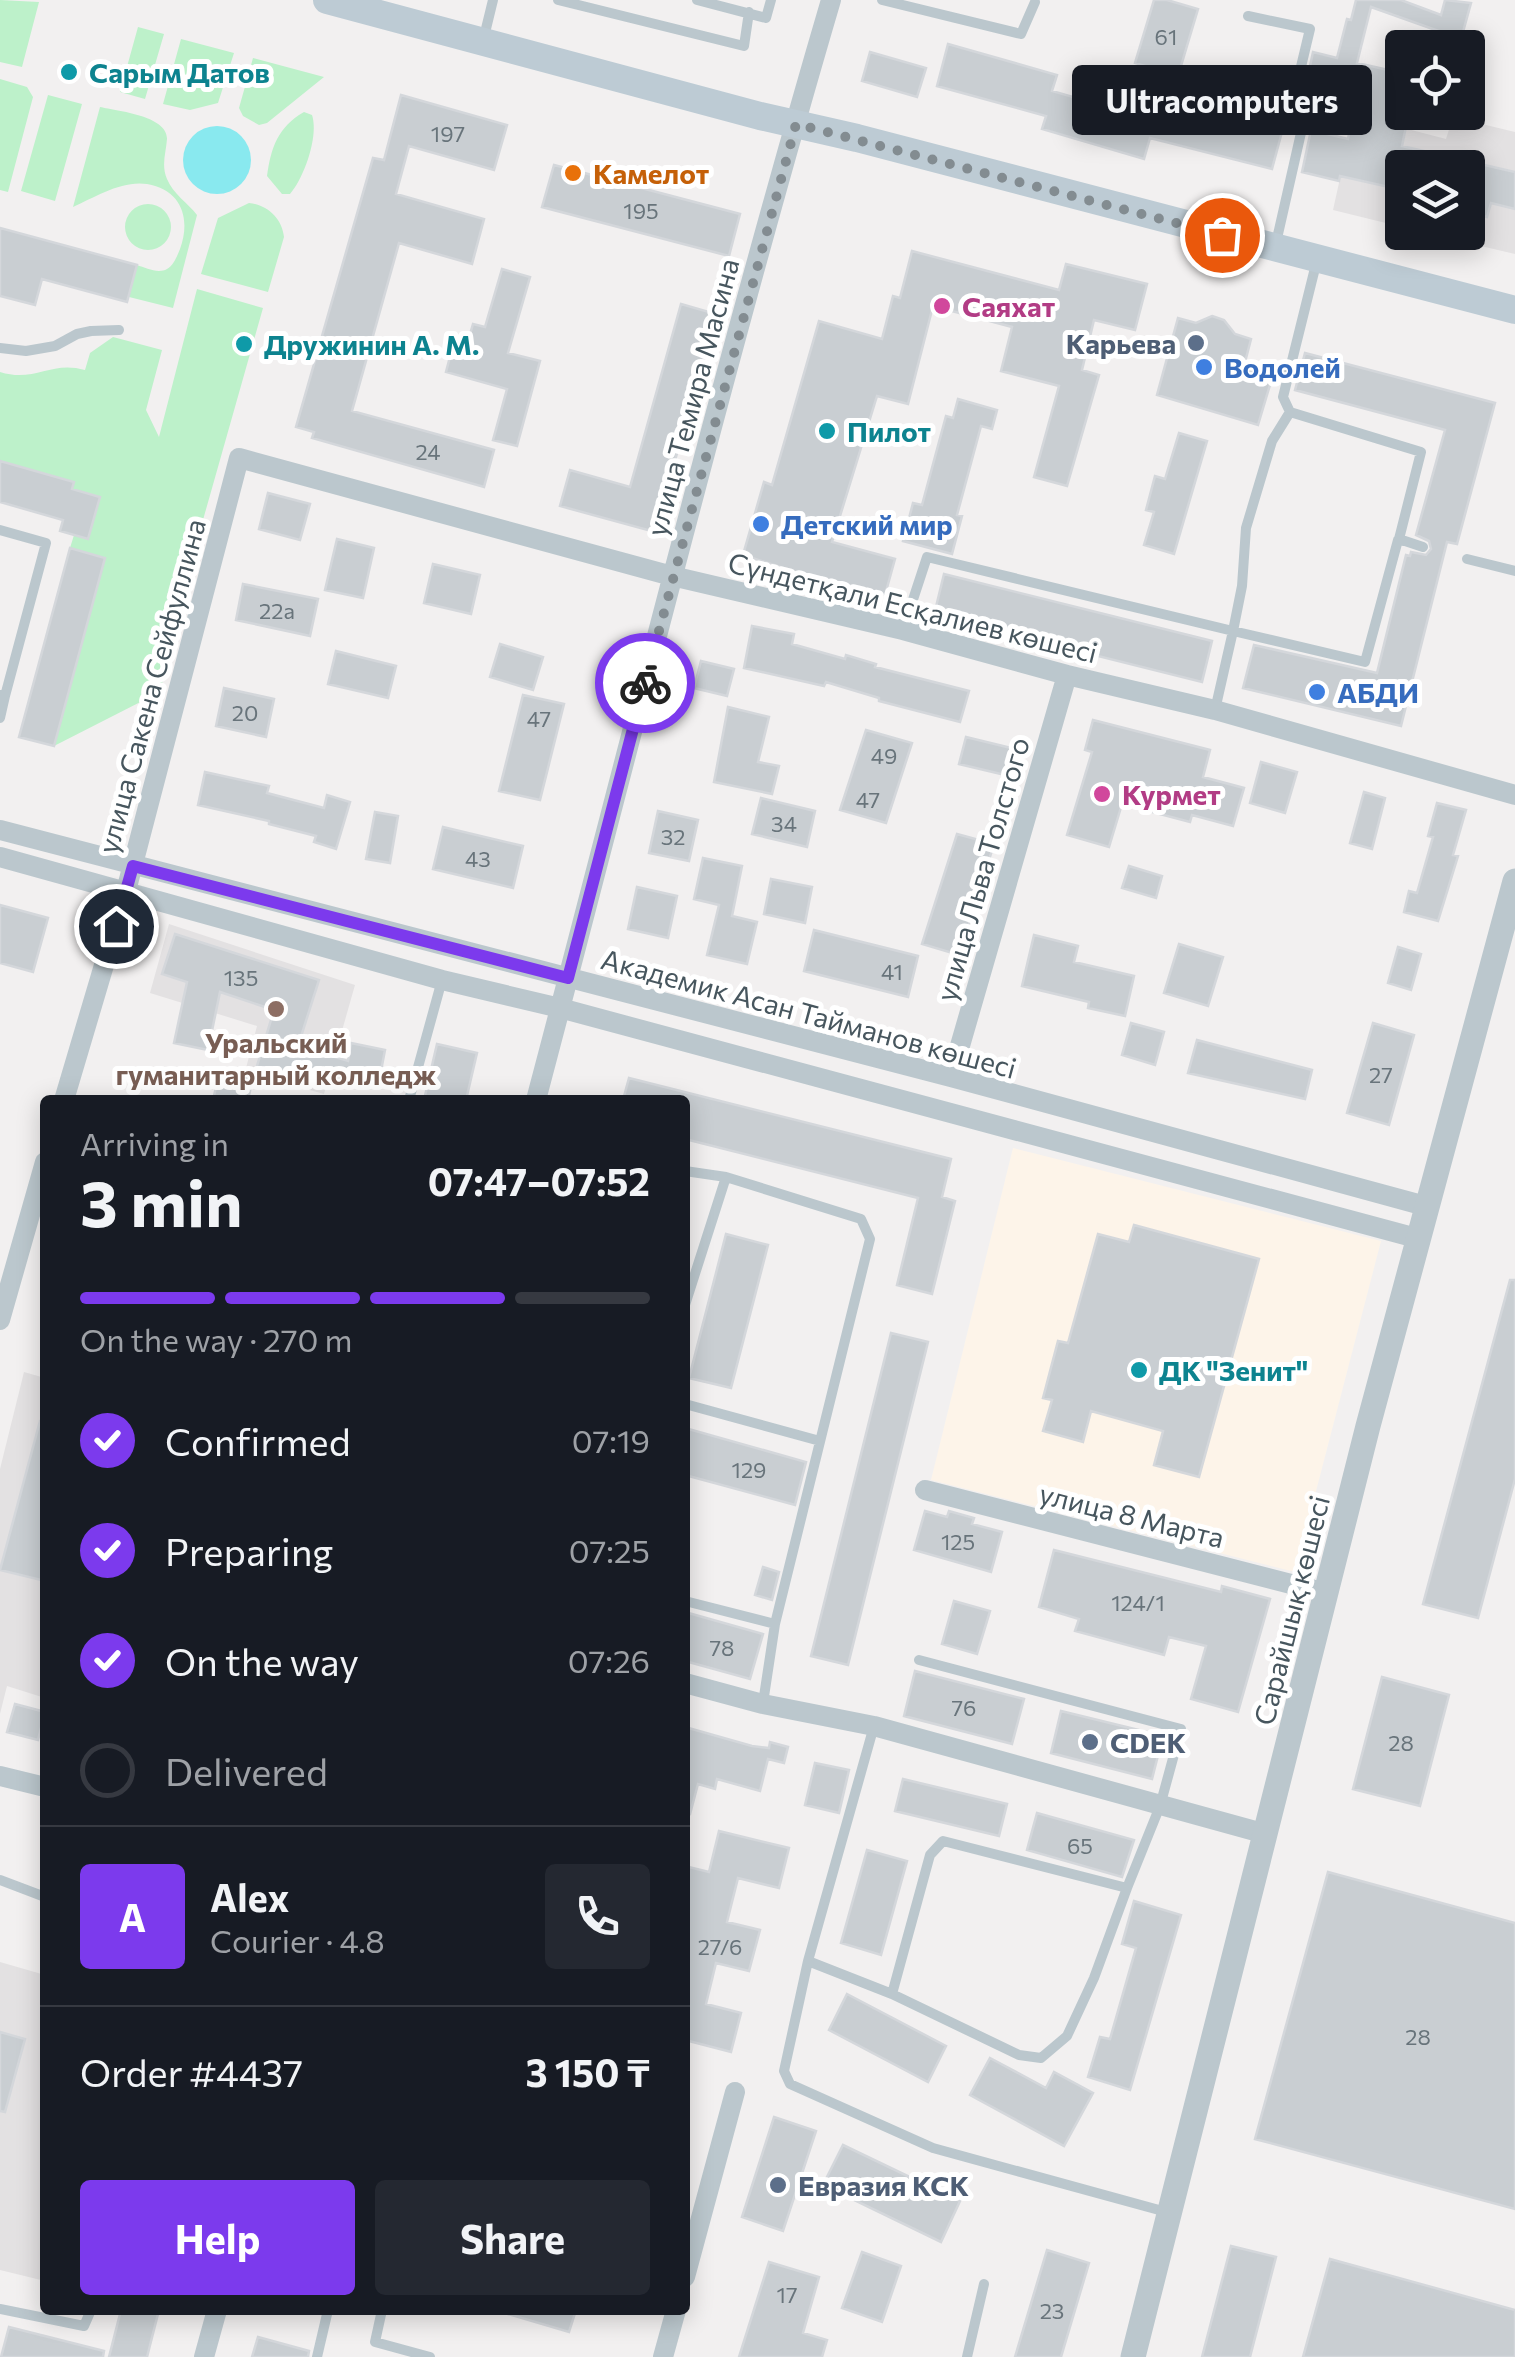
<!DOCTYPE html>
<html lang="en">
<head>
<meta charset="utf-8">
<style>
	body { margin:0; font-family:Commissioner,sans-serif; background:#242831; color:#f1f3f6; height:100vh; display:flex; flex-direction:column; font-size:38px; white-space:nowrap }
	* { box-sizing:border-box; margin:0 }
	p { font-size:32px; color:#9ea1a6 }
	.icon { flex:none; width:55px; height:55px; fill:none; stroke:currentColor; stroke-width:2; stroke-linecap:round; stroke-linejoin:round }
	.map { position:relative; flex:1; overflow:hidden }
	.side { position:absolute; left:40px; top:1095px; width:650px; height:1220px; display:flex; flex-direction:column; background:#171b24; border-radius:10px; box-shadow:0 5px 25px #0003 }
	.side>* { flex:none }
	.buttons { position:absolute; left:1385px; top:30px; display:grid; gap:20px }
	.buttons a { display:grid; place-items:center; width:100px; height:100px; border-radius:10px; background:#171b24; box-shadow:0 5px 25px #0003; font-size:50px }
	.pin { position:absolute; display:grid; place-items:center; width:85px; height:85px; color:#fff; margin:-42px; border:5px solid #fff; border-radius:50%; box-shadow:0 2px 10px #0007 }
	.courier { position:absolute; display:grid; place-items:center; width:100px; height:100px; margin:-50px; border:8px solid #7c3aed; border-radius:50%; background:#fff; color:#222; box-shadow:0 2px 12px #0007 }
	.bubble { position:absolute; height:70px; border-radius:10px; background:#171b24; box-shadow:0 5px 25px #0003; font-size:32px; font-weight:700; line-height:70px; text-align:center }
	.overview em { font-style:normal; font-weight:700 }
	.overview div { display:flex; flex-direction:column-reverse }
	.overview { display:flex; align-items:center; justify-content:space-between; height:170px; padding:0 40px }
	h1 { font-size:65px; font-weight:700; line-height:75px }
	.bar { display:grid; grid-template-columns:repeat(4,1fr); gap:15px 10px; align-content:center; height:120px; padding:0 40px }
	.bar i { height:12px; border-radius:8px; background:#363941 }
	.bar .selected { background:#7c3aed }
	.bar p { grid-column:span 4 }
	.line { display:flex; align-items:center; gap:25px; padding:0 40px; border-top:2px solid #363941 }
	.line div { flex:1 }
	.round { display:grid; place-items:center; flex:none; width:105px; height:105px; border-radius:10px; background:#242831 }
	ol { padding:0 40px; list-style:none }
	li { display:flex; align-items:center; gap:30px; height:110px }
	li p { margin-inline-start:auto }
	li .icon { padding:10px; border-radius:50%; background:#7c3aed; color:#fff; stroke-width:4 }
	li:last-child { color:#9ea1a6 }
	li i { width:55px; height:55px; border:5px solid #363941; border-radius:50% }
	.button { display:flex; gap:20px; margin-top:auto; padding:20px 40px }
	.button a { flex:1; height:115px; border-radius:10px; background:#7c3aed; color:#fff; font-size:40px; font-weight:700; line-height:115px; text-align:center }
	.button a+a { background:#242831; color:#f1f3f6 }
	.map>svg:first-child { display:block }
	.commercial { fill:#fdf4e9 }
	.education { fill:#e3e1e2 }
	.green { fill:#bdf1ca }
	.water { fill:#89e9ef }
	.building { fill:#c9ced2; stroke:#d4d7db; stroke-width:2.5 }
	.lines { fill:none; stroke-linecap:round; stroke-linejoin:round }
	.service { stroke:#bbc7cd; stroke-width:10 }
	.minor { stroke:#bbc7cd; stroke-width:20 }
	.tertiary { stroke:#bbc7cd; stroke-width:25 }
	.secondary { stroke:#bdcbd4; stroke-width:28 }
	.done { stroke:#838c91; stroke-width:10; stroke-dasharray:0 18 }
	.route { stroke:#7c3aed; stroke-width:12 }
	.culture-dot { fill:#0f9aa8; stroke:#fff; stroke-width:4 }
	.food-dot { fill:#e8710a; stroke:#fff; stroke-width:4 }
	.hotel-dot { fill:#d1479c; stroke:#fff; stroke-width:4 }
	.service-dot { fill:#5c6f8a; stroke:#fff; stroke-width:4 }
	.shop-dot { fill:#3f7fe0; stroke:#fff; stroke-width:4 }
	.education-dot { fill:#8d6e63; stroke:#fff; stroke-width:4 }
	.labels { text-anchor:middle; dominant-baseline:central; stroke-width:10; stroke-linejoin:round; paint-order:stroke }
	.number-label { font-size:22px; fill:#68747b }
	.culture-label { font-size:28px; font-weight:bold; fill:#0d838f; stroke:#fff; text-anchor:start }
	.food-label { font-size:28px; font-weight:bold; fill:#c56008; stroke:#fff; text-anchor:start }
	.hotel-label { font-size:28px; font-weight:bold; fill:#b23c85; stroke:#fff; text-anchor:start }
	.service-label { font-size:28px; font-weight:bold; fill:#4e5e75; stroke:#fff; text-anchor:start }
	.shop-label { font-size:28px; font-weight:bold; fill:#366cbe; stroke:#fff; text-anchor:start }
	.street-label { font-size:28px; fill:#47565e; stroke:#fff }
	.education-label { font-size:28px; font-weight:bold; fill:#785e54; stroke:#fff }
</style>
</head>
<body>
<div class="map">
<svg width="1515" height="2357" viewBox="0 0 1515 2357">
	<rect width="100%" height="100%" fill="#f2f0f0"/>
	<!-- commercial -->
	<path class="commercial" d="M1013,1148L1381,1241L1295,1572L931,1480Z"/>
	<!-- education -->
	<path class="education" d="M1354,115L1446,139L1453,117L1515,132V254L1425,233L1468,232V168H1402V227L1333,210Z
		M169,924L355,985L324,1094L245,1072L257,1026L150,993Z
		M24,1372L45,1378V1698L7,1686L0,1714V1469Z
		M0,1962L45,1975V2281L0,2270Z"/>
	<!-- green -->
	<path class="green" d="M0,0L39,2L22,67L0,62Z
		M138,27L164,34L145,99L120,92Z
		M181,39L234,53L218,103L190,110L163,104Z
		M253,58L324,77L267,123L259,125L243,116L239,108Z
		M0,79L27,87L33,97L8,192L0,190Z
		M48,95L82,104L55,201L21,191Z
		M100,107C118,111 168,116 167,139C166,153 161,165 167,179C173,194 188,203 197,215L173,308L129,297L137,265C146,268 158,274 167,269C174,265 177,256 180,249C191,219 182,190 147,184C122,180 95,197 73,207Z
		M304,112L312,115C319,136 304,178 290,194H282L267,176C271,147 278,127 304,112Z
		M249,203C267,205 282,218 284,237L268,292L201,274L218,218Z
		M125 227a23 23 0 1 1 46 0a23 23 0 1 1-46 0Z
		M197,289L263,308L201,527L160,692L54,746L105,558L70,548L74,535L88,539L100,497L72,489L73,482L0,461V372C35,383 51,360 85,370L90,353L113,337L162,350L146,410L159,437Z"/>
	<!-- water -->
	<path class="water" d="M183 160a34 34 0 1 1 68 0a34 34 0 1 1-68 0Z"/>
	<!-- building -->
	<path class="building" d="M1154,0H1167L1198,9L1178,76L1135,63Z
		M1356,0H1401L1441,15L1445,0L1471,3L1461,39L1371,7L1357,63L1402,73V112H1409L1402,146L1515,172V209L1491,203L1487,217L1471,213L1473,206L1468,204V165L1467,168H1402V190L1340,176L1339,181L1302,172L1311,130L1348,139L1354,109L1316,100L1320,83L1307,80L1313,52L1337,58L1347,19L1351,20Z
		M948,44L1057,75L1052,91L1173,126L1179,102L1283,128L1272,169L1150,138L1144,159L1042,129L1046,116L937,86Z
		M870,52L926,68L917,97L862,81Z
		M401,95L507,125L494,170L409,146L396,194L484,219L472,264L399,243L352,411L494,450L484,487L312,438L314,432L296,427L373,158L384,160Z
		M554,165L740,214L729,256L542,207Z
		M0,228L137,265L127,302L42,279L35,305L0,296Z
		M912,251L1059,290L1066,264L1147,284L1135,330L1094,320L1082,370L1099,375L1067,486L1034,477L1059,386L1001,371L1012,327L933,306L908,404L877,396L832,542L895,559L885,595L831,580L830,583L743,555L764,482L772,485L819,321L882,339L893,296L900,298Z
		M502,269L530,277L508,353L540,361L517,446L493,440L507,389L446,372L455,338L468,341L473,324L485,327Z
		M681,304L716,314L655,532L560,506L570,470L630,487Z
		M1212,316L1224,320L1235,334L1251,339L1243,370L1272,378L1258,425L1157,395L1178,318L1196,323Z
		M1305,353L1495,403L1457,544L1447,542L1401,726L1243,688L1254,645L1377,673L1406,555L1410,556L1411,552L1426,555L1431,549L1429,541L1416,535L1445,430L1295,390Z
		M958,399L997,410L992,429L981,426L957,515L962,516L952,554L903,541L913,503L922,505L946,416L953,418Z
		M1179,433L1207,441L1174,554L1144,545L1154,512L1146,510L1155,476L1165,479Z
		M0,461L74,482L72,489L100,497L88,539L60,531L63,520L0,502Z
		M268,493L310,504L300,540L259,529Z
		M337,539L374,548L363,598L325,590Z
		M70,548L105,558L54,746L19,737Z
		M433,564L480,575L471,614L424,603Z
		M944,574L1212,641L1202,682L934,615Z
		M243,584L318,599L310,636L236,620Z
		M752,626L794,634L792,644L845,659L846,655L876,664L875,667L969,691L960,722L879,701V698L826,682L824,686L744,668Z
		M500,644L543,657L533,690L490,677Z
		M336,651L396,666L388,698L328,684Z
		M701,661L734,669L727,696L694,688Z
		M224,688L274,699L266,737L216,726Z
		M523,695L564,704L540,800L499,791Z
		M728,707L769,717L758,762L779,766L772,794L714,782Z
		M1093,720L1210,750L1203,777L1244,788L1233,826L1192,815L1190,822L1122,804L1109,847L1067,835L1092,752L1085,750Z
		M866,730L912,743L886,823L840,810Z
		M966,737L1011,748L1005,775L959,764Z
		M1261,762L1297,772L1285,813L1250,803Z
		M205,772L269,786L267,793L324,808L327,795L350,802L336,849L314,842L316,836L269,824V821L198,805Z
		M1364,792L1385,798L1372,849L1350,843Z
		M761,798L815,811L807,847L752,834Z
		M1437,803L1466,810L1453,855L1458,856L1438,921L1404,912L1409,891L1417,893L1433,837L1428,836Z
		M658,811L698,820L689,861L649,853Z
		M375,812L398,816L390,863L366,859Z
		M443,827L523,846L513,888L433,869Z
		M957,834L994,844L959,955L922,944Z
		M703,858L742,866L732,916L757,922L747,964L707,955L719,905L694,899Z
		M1129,866L1162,876L1156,898L1122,888Z
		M771,879L812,887L805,923L764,914Z
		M637,887L677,896L668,938L628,929Z
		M0,905L48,918L33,972L0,963Z
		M814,930L918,956L908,997L804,971Z
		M175,934L319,980L298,1046L348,1061L351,1043L385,1050L381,1071L390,1074L387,1085L325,1073L321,1086L257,1066L274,1010L220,992L208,1050L174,1043L187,982L162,974Z
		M1034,935L1078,946L1074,962L1134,976L1125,1016L1088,1008L1089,1002L1022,986Z
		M1179,944L1223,957L1208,1006L1164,993Z
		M1398,947L1421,954L1411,990L1388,983Z
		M1131,1023L1164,1032L1155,1065L1122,1055Z
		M1373,1023L1414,1035L1389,1125L1347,1113Z
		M1197,1040L1312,1070L1305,1099L1188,1073Z
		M437,1044L477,1053L466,1100H424Z
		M220,1070L253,1077L248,1100H213Z
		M629,1078L951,1159L942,1197L955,1201L932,1294L897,1285L918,1198L685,1139V1100H623Z
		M1134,1225L1259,1259L1199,1477L1154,1465L1163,1431L1091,1411L1083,1442L1043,1431L1052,1400L1043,1398L1058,1341L1068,1343L1098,1234L1129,1242Z
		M726,1234L768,1245L731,1388L689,1378Z
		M1510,1280H1515V1479L1478,1618L1423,1604Z
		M891,1333L928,1342L848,1665L811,1656Z
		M40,1421H45V1581L0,1570Z
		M685,1428L806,1462L795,1505L685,1475Z
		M925,1511L947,1517L949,1511L974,1518L972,1524L1002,1532L991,1572L914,1550Z
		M1054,1550L1221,1592L1222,1586L1270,1599L1238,1712L1191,1699L1206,1646L1169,1637L1164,1655L1075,1631L1079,1619L1039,1607Z
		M763,1567L779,1572L772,1600L755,1595Z
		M954,1601L990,1611L977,1654L942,1644Z
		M685,1612L763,1634L750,1679L685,1661Z
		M915,1671L1024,1699L1012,1744L904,1716Z
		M1382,1677L1449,1695L1420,1806L1353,1789Z
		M15,1704L45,1712L38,1740L7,1732Z
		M1061,1711L1163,1736L1152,1779L1051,1753Z
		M685,1727L752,1746L769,1748L770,1742L788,1747L784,1763L768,1759L760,1791L717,1779L715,1789L698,1784L690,1814L685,1813Z
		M815,1763L849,1770L839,1813L805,1805Z
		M903,1779L1007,1804L999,1836L895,1811Z
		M1037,1813L1134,1840L1122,1877L1027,1850Z
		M719,1831L789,1848L779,1888L738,1878L727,1922L760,1930L749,1971L716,1963L706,2004L741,2013L731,2052L685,2040V1866L709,1872Z
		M867,1850L907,1861L881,1955L841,1943Z
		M1328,1872L1515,1923V2209L1255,2139Z
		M1134,1901L1181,1915L1130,2090L1088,2077L1100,2037L1110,2039L1136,1948L1122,1944Z
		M847,1994L946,2046L928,2082L829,2030Z
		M0,2032L25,2039L5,2112L0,2111Z
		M990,2058L1046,2088L1054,2072L1093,2093L1064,2146L970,2095Z
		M774,2117L816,2131L783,2231L742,2217Z
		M843,2145L960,2201L941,2242L823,2185Z
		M1231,2246L1276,2257L1250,2357H1202Z
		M1047,2250L1089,2263L1061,2357H1015Z
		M862,2252L901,2266L882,2322L842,2308Z
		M1330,2259L1515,2310V2357H1303Z
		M769,2262L819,2277L803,2333L827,2340L822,2357H739Z
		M121,2310H159L147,2357H109Z
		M508,2310H576L569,2332L508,2314Z
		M9,2327L104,2351L103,2357H1Z
		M258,2337L309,2351L308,2357H252Z"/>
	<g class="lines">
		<!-- service -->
		<path class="service" d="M558,0L744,46L749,12
			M697,0L766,18L771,0
			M882,0L1021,34L1035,2
			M1248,16L1310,29L1294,96L1303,124L1276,243
			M483,41L493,0
			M0,348L26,351L55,346L77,334L91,331L119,330
			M1290,412L1283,397L1317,260
			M0,530L46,543L5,696
			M1467,559L1515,571
			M903,630L927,557L1233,631L1242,586L1246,528L1272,441L1290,412L1421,452L1399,539L1423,547
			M1215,710L1233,631L1365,662L1398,540L1404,541
			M0,718L5,696L1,695
			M409,1100L442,980
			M685,1171L726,1177L861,1219L870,1239L775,1624L763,1703
			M685,1305L726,1177
			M685,1404L820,1441
			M685,1601L775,1624
			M874,1726L808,1961L784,2071L790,2084L933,2148L1170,2213
			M0,1880L45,1897
			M808,1961L892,1994L930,1855L943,1841L1127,1888L1160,1806L1181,1729L919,1660
			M892,1994L1019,2055L1041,2058L1067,2036L1094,1978L1127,1888
			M0,2309L84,2326L91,2310
			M382,2310L375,2342L430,2357
			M317,2357L328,2310
			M967,2357L984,2284"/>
		<!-- minor -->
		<path class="minor" d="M0,830L951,1077L1429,1207
			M0,857L442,980L560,1008L1420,1239
			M951,1077L1067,675
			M64,1100L126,891L239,458L672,576L903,630L1067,675L1215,710L1515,795
			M536,1100C633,733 724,364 831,0
			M0,1320L45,1162
			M925,1490L1326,1593
			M685,1683L763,1704L874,1726L1266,1834
			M0,1776L45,1787
			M685,2277L735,2092
			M204,2357L217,2310
			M663,2357L676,2310"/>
		<!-- tertiary -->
		<path class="tertiary" d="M1133,2357L1368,1426L1515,881"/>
		<!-- secondary -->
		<path class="secondary" d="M327,0L760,116L857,138L1515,310"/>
	</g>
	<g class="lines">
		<!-- done -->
		<path class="done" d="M645,683L796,124L1222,235"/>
		<!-- route -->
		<path class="route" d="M116,926L133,866L568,978L645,683"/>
	</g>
	<!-- markers -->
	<g class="culture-dot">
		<circle cx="69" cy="72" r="10"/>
		<circle cx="244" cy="344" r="10"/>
		<circle cx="827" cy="431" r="10"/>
		<circle cx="1139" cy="1370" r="10"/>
	</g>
	<circle class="food-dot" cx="573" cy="173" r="10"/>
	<g class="hotel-dot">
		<circle cx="942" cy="306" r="10"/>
		<circle cx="1102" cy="794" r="10"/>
	</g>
	<g class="service-dot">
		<circle cx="1196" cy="343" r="10"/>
		<circle cx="1090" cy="1742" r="10"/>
		<circle cx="778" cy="2185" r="10"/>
	</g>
	<g class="shop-dot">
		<circle cx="1204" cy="367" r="10"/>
		<circle cx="761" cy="524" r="10"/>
		<circle cx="1317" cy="692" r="10"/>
	</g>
	<circle class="education-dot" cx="276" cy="1009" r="10"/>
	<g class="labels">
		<!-- number labels -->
		<g class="number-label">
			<text x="1166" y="36">61</text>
			<text x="448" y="133">197</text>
			<text x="641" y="210">195</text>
			<text x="428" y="451">24</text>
			<text x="277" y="610">22а</text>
			<text x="245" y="712">20</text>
			<text x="539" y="718">47</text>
			<text x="884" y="755">49</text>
			<text x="868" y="799">47</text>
			<text x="784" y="823">34</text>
			<text x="673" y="836">32</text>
			<text x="478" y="858">43</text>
			<text x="892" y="971">41</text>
			<text x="241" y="977">135</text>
			<text x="1381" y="1074">27</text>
			<text x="749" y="1469">129</text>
			<text x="958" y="1541">125</text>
			<text x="1138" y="1602">124/1</text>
			<text x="722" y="1647">78</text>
			<text x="964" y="1707">76</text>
			<text x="1401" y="1742">28</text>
			<text x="1080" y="1845">65</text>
			<text x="720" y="1946">27/6</text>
			<text x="1418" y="2036">28</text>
			<text x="787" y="2294">17</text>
			<text x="1052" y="2310">23</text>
		</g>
		<!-- culture labels -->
		<g class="culture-label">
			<text x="89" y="72">Сарым Датов</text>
			<text x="264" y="344">Дружинин А. М.</text>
			<text x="847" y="431">Пилот</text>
			<text x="1159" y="1370">ДК "Зенит"</text>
		</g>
		<!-- food labels -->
		<g class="food-label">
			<text x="593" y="173">Камелот</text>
		</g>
		<!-- hotel labels -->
		<g class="hotel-label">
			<text x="962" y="306">Саяхат</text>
			<text x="1122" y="794">Курмет</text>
		</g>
		<!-- service labels -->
		<g class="service-label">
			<text x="1176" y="343" text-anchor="end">Карьева</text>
			<text x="1110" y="1742">CDEK</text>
			<text x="798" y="2185">Евразия КСК</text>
		</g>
		<!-- shop labels -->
		<g class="shop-label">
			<text x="1224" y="367">Водолей</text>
			<text x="781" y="524">Детский мир</text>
			<text x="1337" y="692">АБДИ</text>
		</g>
		<!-- street labels -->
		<g class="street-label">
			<text transform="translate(692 397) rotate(-75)">улица Темира Масина</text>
			<text transform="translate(913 607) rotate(14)">Сүндетқали Есқалиев көшесі</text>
			<text transform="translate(151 686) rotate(-75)">улица Сакена Сейфуллина</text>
			<text transform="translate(982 869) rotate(-74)">улица Льва Толстого</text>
			<text transform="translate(809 1013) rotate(15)">Академик Асан Тайманов көшесі</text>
			<text transform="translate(1132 1515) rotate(14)">улица 8 Марта</text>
			<text transform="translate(1291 1610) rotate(-76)">Сарайшық көшесі</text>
		</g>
		<!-- education labels -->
		<g class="education-label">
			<text x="276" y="1042">Уральский<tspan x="276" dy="32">гуманитарный колледж</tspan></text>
		</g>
	</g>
</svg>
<div class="buttons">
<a><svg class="icon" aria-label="locate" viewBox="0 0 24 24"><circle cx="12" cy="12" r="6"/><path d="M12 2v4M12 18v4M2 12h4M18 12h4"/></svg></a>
<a><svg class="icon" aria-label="layers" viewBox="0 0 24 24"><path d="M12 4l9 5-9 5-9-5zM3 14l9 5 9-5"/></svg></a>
</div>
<div class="pin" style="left:1222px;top:235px;background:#ea580c"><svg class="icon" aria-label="bag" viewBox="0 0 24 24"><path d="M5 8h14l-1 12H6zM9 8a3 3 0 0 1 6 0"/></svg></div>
<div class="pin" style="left:116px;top:926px;background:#1f2937"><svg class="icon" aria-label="home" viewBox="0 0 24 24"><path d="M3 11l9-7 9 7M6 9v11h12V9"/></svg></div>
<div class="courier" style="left:645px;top:683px"><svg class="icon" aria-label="bike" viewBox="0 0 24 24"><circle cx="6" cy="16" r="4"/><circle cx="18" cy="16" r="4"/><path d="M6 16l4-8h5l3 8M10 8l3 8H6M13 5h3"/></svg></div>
<div class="bubble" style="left:1072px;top:65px;width:300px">Ultracomputers</div>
<section class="side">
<div class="overview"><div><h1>3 min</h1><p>Arriving in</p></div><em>07:47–07:52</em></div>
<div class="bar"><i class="selected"></i><i class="selected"></i><i class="selected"></i><i></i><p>On the way · 270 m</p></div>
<ol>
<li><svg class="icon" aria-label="check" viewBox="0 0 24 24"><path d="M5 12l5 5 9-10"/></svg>Confirmed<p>07:19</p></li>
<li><svg class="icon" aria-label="check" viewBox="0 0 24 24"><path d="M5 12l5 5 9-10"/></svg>Preparing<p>07:25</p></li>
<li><svg class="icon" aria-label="check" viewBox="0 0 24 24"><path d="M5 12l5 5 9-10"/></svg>On the way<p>07:26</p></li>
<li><i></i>Delivered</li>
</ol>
<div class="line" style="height:180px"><b class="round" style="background:#7c3aed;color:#fff">A</b><div><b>Alex</b><p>Courier · 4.8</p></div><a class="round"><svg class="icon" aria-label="phone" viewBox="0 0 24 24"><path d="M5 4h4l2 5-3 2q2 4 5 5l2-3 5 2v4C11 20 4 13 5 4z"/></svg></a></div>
<div class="line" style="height:130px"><div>Order #4437</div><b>3 150 ₸</b></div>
<div class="button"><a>Help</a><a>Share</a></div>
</section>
</div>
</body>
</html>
